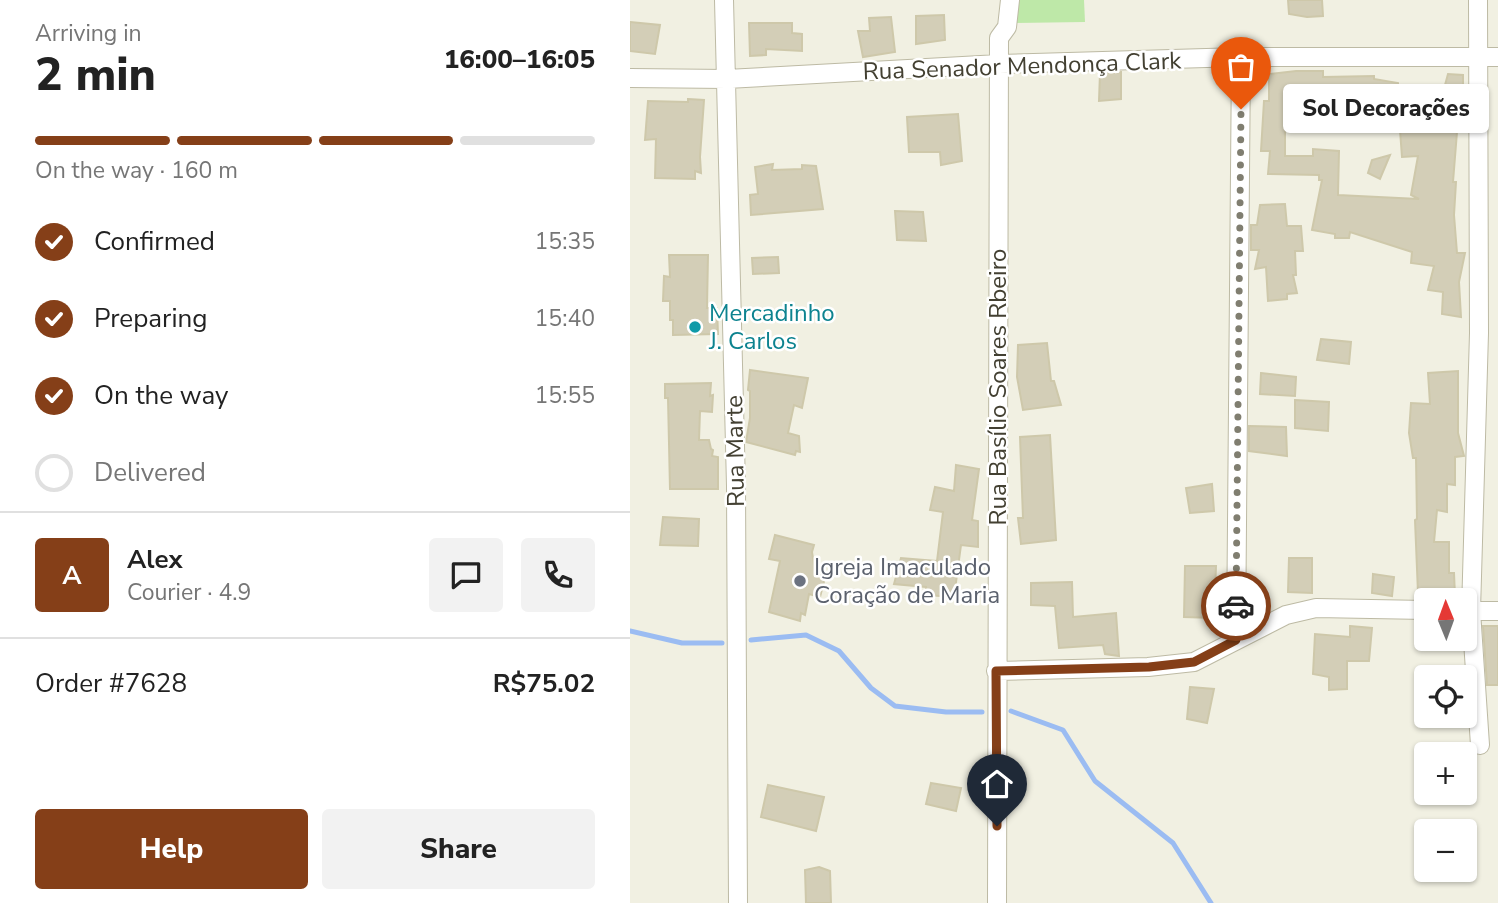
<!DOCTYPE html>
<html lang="en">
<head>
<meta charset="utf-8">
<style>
	body { margin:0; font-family:"Nunito Sans",sans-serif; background:#f2f2f2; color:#222; height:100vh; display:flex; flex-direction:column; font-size:26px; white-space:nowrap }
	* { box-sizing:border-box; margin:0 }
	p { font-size:23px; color:#767676 }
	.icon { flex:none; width:38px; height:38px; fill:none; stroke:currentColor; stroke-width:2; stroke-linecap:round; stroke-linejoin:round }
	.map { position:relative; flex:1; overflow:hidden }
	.details { display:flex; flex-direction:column; background:#fff; width:630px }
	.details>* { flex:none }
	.needle { width:46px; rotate:359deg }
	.controls { position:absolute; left:784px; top:588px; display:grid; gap:14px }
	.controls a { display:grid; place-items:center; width:63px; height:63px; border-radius:7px; background:#fff; box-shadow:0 2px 5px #0004; font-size:35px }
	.pin { position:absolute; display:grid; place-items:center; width:60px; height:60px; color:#fff; margin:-72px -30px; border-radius:50% 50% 50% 0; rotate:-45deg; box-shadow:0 0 7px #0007 }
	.pin .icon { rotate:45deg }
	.courier { position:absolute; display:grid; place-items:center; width:70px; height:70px; margin:-35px; border:5px solid #853f18; border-radius:50%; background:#fff; color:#222; box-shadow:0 2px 9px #0007 }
	.bubble { position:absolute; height:49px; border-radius:7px; background:#fff; box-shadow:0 2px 5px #0004; font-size:23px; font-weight:800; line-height:49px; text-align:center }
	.summary em { font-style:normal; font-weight:800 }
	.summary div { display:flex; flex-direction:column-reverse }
	.summary { display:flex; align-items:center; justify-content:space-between; height:119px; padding:0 35px }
	h1 { font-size:46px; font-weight:800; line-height:52px }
	.bar { display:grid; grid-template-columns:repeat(4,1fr); gap:10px 7px; align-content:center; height:84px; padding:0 35px }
	.bar i { height:9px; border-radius:5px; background:#e0e0e0 }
	.bar .current { background:#853f18 }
	.bar p { grid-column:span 4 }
	.line { display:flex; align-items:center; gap:18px; padding:0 35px; border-top:2px solid #e0e0e0 }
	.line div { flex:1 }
	.round { display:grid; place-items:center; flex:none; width:74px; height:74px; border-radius:7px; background:#f2f2f2 }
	ol { padding:0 35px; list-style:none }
	li { display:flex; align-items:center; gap:21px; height:77px }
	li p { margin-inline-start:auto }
	li .icon { padding:7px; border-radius:50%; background:#853f18; color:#fff; stroke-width:4 }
	li:last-child { color:#767676 }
	li i { width:38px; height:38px; border:4px solid #e0e0e0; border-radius:50% }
	.button { display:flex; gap:14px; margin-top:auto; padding:14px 35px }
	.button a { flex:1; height:80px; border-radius:7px; background:#853f18; color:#fff; font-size:28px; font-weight:800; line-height:80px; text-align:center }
	.button a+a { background:#f2f2f2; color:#222 }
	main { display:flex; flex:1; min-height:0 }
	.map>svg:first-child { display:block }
	.grass { fill:#bee8a8 }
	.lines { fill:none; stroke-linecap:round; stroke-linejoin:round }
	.stream { stroke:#9bbcf2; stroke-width:5 }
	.building { fill:#d3ceb7; stroke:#cec8aa; stroke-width:2 }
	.minor-casing { stroke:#bdbaa4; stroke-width:20 }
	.minor { stroke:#fff; stroke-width:18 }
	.done { stroke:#807e70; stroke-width:7; stroke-dasharray:0 12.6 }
	.route { stroke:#853f18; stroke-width:9 }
	.culture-dot { fill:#0f9aa8; stroke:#fff; stroke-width:2.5 }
	.worship-dot { fill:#6b7280; stroke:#fff; stroke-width:2.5 }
	.labels { text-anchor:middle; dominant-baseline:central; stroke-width:5; stroke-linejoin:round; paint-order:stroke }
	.street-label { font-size:24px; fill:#434032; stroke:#fff }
	.culture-label { font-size:24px; fill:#0d838f; stroke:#fff; text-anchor:start }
	.worship-label { font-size:24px; fill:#5b616d; stroke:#fff; text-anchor:start }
</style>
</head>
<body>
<main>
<section class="details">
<div class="summary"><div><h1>2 min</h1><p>Arriving in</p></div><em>16:00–16:05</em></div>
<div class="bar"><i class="current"></i><i class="current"></i><i class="current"></i><i></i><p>On the way · 160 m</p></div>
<ol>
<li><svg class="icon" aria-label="check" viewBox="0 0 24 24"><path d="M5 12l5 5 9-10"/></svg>Confirmed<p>15:35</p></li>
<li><svg class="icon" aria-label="check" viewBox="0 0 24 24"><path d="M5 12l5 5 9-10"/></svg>Preparing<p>15:40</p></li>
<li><svg class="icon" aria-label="check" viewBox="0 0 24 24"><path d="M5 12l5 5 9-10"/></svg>On the way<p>15:55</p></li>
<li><i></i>Delivered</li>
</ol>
<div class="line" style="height:126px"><b class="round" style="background:#853f18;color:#fff">A</b><div><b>Alex</b><p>Courier · 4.9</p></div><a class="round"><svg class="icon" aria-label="chat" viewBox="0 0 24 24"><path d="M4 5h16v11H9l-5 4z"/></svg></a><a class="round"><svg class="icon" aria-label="phone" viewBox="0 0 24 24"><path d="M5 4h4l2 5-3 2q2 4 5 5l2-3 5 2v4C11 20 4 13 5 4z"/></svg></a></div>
<div class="line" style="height:91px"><div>Order #7628</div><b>R$75.02</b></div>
<div class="button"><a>Help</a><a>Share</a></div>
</section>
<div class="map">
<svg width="868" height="903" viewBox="0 0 868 903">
	<rect width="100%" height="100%" fill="#f1f0e2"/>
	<!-- grass -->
	<path class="grass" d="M385,0H454L455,22L386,23Z"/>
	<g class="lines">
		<!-- stream -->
		<path class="stream" d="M0,631L52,643H92
			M121,640L176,635L209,651L241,688L265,706L316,712H352
			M381,711L433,730L465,781L543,843L581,903"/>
	</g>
	<!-- building -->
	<path class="building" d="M658,0H692L693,16L677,17L659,14Z
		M314,15L315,40L286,44V16Z
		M261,17L265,52L233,57L228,31H240L239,18Z
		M0,22L30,25L25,54L0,51Z
		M119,23H162V33L172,34V51L136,49V55L120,56Z
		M666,71H693V77L744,76V79L768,83V86L815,85L818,74L833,75V101L793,103V100L694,108V99L662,105L660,112H655V156H683V149L709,151L708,195L789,199L781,195L788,156L772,157L770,130L827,132L823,182H826L824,215L827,253H835L829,282L831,317L812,314L813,292L798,290L804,266L781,263L782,252L720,232L719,238H705V234L682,230L692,180H689V175L638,174L640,151H631L634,101H639V74Z
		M491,72V99L469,101L470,73Z
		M58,99L74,100L70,157L71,173L65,171V179L25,178L26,139L15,140L18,101L58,102Z
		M328,114L332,161L311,165L310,152H279L277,117Z
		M760,155L750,179L738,173L742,160Z
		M143,164L142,170L172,169V165L186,166L193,209L121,215L120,195L128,194L125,167Z
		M655,204L657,226H671L673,251H665L666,275H663L667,293L657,294V299L638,301L636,267L625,269L629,250H621V225H627L630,205Z
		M265,211L293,212L296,241L267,240Z
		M39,255H78L77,308H87L88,334L43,335V320H40V301H33L34,276L40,277Z
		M148,257L149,273L123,274L122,258Z
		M691,339L721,342L719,364L687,360Z
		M417,343L421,381H424L431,405L393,410L387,377L388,345Z
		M120,370L178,378L172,408L164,405L158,433L169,436L170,452L166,451L165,455L116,442L120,418V391L118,390Z
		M828,371V433L834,456L825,457V485L817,484V512L807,510L804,542H819V573H824L825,596L788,593L785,520L787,519L786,458H783L779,433L781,403L800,404L798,373Z
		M631,373L666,377L665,396L630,394Z
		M81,383L80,396L83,395L82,412L70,411L69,440H79L81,449L83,450L82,456L88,457V489H40L38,398H35V384Z
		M665,400L699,402L698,431L665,428Z
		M619,426L656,427L657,456L619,451Z
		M420,435L426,540L391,544L388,518H393L390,437Z
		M326,465L349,469L342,520L348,521V547L331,545L324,597L296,595V587L264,584L271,558L307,561L313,512L300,510L305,487L324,491Z
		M582,484L584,511L560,513L556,488Z
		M33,517L69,519L68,546L30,545Z
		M145,535L184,545L182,552L185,572L196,574L190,597L179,594L175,615L171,613L170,621L139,612L150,561L139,559Z
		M659,558H682V593L658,592Z
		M555,566H586L584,618L554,617Z
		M743,574L764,577L762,596L742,593Z
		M442,582L443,617L486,613L489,656L475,654L473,645L429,648L425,606L401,605V583Z
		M720,626L742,628L739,661H717V689L699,690V677L683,674L685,634L720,637Z
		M853,626H868V685H857Z
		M560,687L584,689L577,723L557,719Z
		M301,783L331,788L326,811L296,804Z
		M138,785L194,797L186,831L131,817Z
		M189,867L200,871L201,903H176L175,870Z"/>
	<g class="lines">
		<defs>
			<path id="minor" d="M94,0L106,486L108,903
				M848,0L849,333L841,611L850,745
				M0,78L97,79L369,64L611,57H868
				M835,611H868
				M606,640L611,57
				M366,671L518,667L564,662L656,615L686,608L796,610
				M367,903L369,38L377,27L380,0"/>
		</defs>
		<!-- minor casing -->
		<use href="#minor" class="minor-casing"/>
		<!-- minor -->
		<use href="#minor" class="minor"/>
	</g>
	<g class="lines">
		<!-- done -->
		<path class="done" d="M606,606L611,109"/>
		<!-- route -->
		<path class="route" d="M367,826L366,671L519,667L564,662L606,640V606"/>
	</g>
	<!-- markers -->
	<circle class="culture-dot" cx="65" cy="327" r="7"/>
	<circle class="worship-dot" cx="170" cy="581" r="7"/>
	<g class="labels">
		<!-- street labels -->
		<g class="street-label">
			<text transform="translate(392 66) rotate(-2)">Rua Senador Mendonça Clark</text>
			<text transform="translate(368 387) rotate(-90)">Rua Basílio Soares Rbeiro</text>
			<text transform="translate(105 451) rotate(-91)">Rua Marte</text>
		</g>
		<!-- culture labels -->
		<g class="culture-label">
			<text x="79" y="313">Mercadinho<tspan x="79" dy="28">J. Carlos</tspan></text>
		</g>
		<!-- worship labels -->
		<g class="worship-label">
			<text x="184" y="567">Igreja Imaculado<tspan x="184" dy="28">Coração de Maria</tspan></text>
		</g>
	</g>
</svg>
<div class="controls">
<a><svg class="needle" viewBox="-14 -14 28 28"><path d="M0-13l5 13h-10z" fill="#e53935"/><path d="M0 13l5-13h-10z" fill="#767676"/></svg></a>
<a><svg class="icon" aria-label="locate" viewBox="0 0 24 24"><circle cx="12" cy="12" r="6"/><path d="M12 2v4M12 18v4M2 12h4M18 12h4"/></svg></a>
<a>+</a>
<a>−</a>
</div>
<div class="pin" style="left:611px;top:109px;background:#ea580c"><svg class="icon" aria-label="bag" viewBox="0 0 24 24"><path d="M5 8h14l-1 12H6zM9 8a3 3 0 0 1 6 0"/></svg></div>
<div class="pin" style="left:367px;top:826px;background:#1f2937"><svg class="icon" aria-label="home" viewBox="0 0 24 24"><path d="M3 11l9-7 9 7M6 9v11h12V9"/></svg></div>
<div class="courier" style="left:606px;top:606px"><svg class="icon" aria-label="car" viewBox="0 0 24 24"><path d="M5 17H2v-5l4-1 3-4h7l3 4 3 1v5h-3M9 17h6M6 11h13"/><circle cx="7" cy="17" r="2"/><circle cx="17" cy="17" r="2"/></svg></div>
<div class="bubble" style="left:653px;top:84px;width:206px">Sol Decorações</div>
</div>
</main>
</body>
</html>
